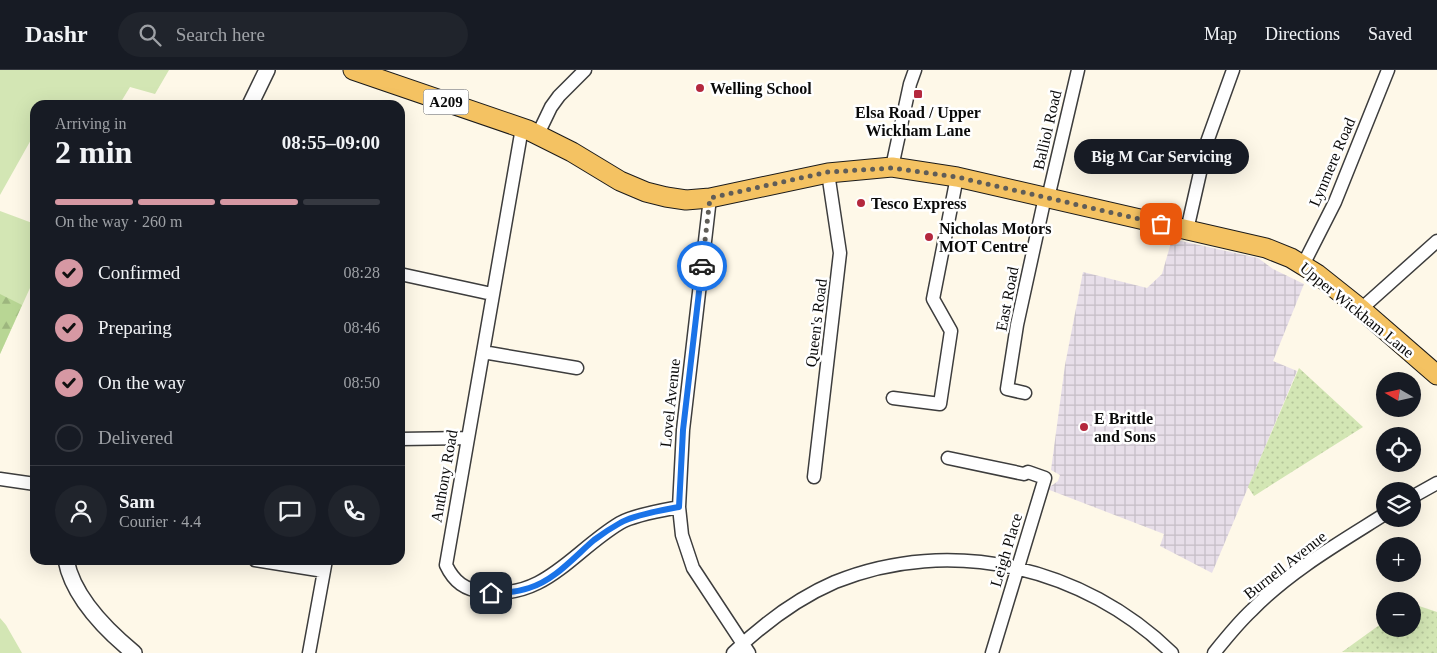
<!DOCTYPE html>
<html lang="en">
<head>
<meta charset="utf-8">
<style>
	body { margin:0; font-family:"Times New Roman",serif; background:#20242c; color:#f1f3f6; height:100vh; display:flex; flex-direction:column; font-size:19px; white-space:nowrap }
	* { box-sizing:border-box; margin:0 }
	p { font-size:16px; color:#9ea1a6 }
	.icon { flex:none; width:28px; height:28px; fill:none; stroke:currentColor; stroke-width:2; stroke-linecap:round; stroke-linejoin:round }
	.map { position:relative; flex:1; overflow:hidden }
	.drawer { position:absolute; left:30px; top:30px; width:375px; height:465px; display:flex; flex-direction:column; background:#171b24; border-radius:15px; box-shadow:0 5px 20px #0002 }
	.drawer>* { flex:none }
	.needle { width:32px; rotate:279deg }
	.tools { position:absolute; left:1376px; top:302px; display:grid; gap:10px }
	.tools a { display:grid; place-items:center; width:45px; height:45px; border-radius:50%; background:#171b24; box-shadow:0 5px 20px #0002; font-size:25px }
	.pin { position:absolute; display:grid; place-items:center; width:42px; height:42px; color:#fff; margin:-21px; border-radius:10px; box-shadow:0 2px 8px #0006 }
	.courier { position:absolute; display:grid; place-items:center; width:50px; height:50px; margin:-25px; border:4px solid #1a73e8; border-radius:50%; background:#fff; color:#222; box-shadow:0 1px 6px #0007 }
	.bubble { position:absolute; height:35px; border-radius:18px; background:#171b24; box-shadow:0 5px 20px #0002; font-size:16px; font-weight:700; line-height:35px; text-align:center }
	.summary em { font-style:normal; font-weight:700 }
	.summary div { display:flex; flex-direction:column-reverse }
	.summary { display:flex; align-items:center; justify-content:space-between; height:85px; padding:0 25px }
	h1 { font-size:32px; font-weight:700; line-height:38px }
	.bar { display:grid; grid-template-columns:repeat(4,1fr); gap:8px 5px; align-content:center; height:60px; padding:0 25px }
	.bar i { height:6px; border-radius:4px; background:#363941 }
	.bar .current { background:#d698a3 }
	.bar p { grid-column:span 4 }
	.line { display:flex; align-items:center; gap:12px; padding:0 25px; border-top:1px solid #363941 }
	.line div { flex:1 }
	.round { display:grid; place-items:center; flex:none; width:52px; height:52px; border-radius:26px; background:#20242c }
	ol { padding:0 25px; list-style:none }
	li { display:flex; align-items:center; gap:15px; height:55px }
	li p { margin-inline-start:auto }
	li .icon { padding:5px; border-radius:50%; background:#d698a3; color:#111; stroke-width:4 }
	li:last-child { color:#9ea1a6 }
	li i { width:28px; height:28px; border:2px solid #363941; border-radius:50% }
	header { display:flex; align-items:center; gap:30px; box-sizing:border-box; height:70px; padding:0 25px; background:#171b24; border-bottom:1px solid #363941 }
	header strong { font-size:24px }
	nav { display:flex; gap:28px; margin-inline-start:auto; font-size:18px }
	.search { width:350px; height:45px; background:#20242c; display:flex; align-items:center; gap:12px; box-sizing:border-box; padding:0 18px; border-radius:28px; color:#9ea1a6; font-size:19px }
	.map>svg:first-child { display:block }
	.industrial { fill:url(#industrial-grid) }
	.grass { fill:#d3e6b4 }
	.forest { fill:url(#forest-firs) }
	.park { fill:url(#park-dots) }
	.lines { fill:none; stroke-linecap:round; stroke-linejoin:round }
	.minor-casing { stroke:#3d3d3d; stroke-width:15 }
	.tertiary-casing { stroke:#3d3d3d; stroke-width:18 }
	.primary-casing { stroke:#1b1b1b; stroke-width:21 }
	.minor { stroke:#fff; stroke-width:12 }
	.tertiary { stroke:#fff; stroke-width:15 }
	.primary { stroke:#f4c262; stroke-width:19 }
	.done { stroke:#5f5d58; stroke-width:5; stroke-dasharray:0 9 }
	.route { stroke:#1a73e8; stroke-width:6 }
	.poi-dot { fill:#b4283d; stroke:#fff; stroke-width:2 }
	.labels { text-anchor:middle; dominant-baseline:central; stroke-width:5; stroke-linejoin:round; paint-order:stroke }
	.shield { fill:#fff; stroke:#545454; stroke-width:1 }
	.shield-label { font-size:15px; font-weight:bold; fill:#0a0a0a }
	.poi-label { font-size:16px; font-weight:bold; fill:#0a0a0a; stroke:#fff; text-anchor:start }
	.street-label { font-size:16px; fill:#0a0a0a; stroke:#fff }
</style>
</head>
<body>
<header>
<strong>Dashr</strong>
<div class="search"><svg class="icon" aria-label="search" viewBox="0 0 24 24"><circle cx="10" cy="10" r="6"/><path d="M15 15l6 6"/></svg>Search here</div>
<nav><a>Map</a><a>Directions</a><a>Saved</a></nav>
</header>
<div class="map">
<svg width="1437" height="583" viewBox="0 0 1437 583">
	<defs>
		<pattern id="industrial-grid" width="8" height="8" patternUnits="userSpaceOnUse" patternTransform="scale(1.25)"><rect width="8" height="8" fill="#e7dee9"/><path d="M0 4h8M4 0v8" fill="none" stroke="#c5bdc6"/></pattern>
		<pattern id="forest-firs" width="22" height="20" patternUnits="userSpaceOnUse" patternTransform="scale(1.25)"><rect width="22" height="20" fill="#b8d694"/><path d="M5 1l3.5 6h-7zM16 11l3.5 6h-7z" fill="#9db67e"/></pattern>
		<pattern id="park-dots" width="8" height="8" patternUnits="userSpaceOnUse" patternTransform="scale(1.25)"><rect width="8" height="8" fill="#d3e6b4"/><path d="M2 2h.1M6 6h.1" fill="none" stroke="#b4c499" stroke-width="1.8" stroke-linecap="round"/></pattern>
	</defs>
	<rect width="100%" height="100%" fill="#fef8e8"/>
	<!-- industrial -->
	<path class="industrial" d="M1172,169L1258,188L1273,199L1304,214L1273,291L1297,301L1212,503L1160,476L1164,464L1047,419L1058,411L1060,405L1051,400L1065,295L1083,202L1147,218L1162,204Z"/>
	<!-- grass -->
	<path class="grass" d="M0,0H169L155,24L130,17L119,35H35V69L32,68L0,125Z
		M0,141L35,154V207L0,284Z
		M0,548L6,555L22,583H0Z"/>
	<!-- forest -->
	<path class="forest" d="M0,224L22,235L0,284Z"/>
	<!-- park -->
	<path class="park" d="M1299,298L1363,357L1254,426L1248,417Z
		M1413,534L1437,542V583L1342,582L1385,551V559H1412Z"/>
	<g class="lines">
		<defs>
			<path id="minor" d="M522,58L446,495C454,512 465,520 484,522C545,530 573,481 620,453C633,445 663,440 679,437
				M538,64L551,37L559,26L585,0
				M892,97L910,14L915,0
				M710,128L683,360L679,437L682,465L693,498L749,583
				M1048,128L1078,0
				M1187,160L1207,72L1233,0
				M1303,195L1335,132L1388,0
				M400,204L492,224
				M1361,239L1437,171
				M483,282L577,298
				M1025,323L1007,319L1017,255L1045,127
				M893,328L940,334L951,261L933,229L957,107
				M400,369L467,368
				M948,388L1024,404L1028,402L1045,408L992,583
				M814,407L840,183L828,103
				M0,409L35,414
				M1412,427L1437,413
				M255,490L324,501
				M309,583L326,490
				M733,583C762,555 798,528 835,512C951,465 1084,497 1172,583
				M1214,583C1226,568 1238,553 1252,540C1290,501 1339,473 1385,444"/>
			<path id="tertiary" d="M250,35L267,0
				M66,490C73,527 106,560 134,583"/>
			<path id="primary" d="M353,0L528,60L572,82L620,111L646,122L666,127L686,130L710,128L828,103L892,97L957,107L1266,178L1291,188L1317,204L1361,239L1437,305"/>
		</defs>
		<!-- minor casing -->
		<use href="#minor" class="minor-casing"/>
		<!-- tertiary casing -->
		<use href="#tertiary" class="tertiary-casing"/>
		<!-- primary casing -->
		<use href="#primary" class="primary-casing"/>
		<!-- minor -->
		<use href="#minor" class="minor"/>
		<!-- tertiary -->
		<use href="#tertiary" class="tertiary"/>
		<!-- primary -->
		<use href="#primary" class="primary"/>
	</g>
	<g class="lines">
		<!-- done -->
		<path class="done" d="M702,196L710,128L828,102L892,98L957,107L1161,154"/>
		<!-- route -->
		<path class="route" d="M491,523C504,523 517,522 529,518C555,510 574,487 594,470C602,464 611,458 620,453C633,445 663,440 679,437L683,360L702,196"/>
	</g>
	<!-- markers -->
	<g class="poi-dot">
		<circle cx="700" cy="18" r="5"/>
		<rect x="913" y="19" width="10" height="10" rx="2.5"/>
		<circle cx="861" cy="133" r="5"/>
		<circle cx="929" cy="167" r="5"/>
		<circle cx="1084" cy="357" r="5"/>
	</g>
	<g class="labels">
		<!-- shield labels -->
		<rect class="shield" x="423.5" y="19.5" width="45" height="25" rx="4"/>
		<g class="shield-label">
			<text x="446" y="32">A209</text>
		</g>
		<!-- poi labels -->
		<g class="poi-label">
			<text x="710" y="18">Welling School</text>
			<text x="918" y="42" text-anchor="middle">Elsa Road / Upper<tspan x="918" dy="18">Wickham Lane</tspan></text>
			<text x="871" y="133">Tesco Express</text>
			<text x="939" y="158">Nicholas Motors<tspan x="939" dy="18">MOT Centre</tspan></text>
			<text x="1094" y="348">E Brittle<tspan x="1094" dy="18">and Sons</tspan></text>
		</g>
		<!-- street labels -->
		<g class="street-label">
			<text transform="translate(1047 60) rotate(-77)">Balliol Road</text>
			<text transform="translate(1332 92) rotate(-67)">Lynmere Road</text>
			<text transform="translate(1007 229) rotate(-79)">East Road</text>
			<text transform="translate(1357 240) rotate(39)">Upper Wickham Lane</text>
			<text transform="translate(816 253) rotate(-83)">Queen's Road</text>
			<text transform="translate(670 333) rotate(-84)">Lovel Avenue</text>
			<text transform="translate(444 406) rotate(-80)">Anthony Road</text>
			<text transform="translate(1006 480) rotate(-73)">Leigh Place</text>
			<text transform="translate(1285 495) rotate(-38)">Burnell Avenue</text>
		</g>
	</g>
</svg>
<div class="tools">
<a><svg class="needle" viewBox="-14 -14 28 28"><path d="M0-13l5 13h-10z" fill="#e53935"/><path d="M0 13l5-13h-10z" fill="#9ea1a6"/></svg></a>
<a><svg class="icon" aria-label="locate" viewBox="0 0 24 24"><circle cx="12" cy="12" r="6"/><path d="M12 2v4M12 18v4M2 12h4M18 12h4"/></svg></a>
<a><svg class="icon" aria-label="layers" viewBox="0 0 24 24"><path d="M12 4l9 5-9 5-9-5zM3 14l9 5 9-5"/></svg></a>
<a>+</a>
<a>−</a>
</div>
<div class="pin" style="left:1161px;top:154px;background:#ea580c"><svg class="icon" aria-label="bag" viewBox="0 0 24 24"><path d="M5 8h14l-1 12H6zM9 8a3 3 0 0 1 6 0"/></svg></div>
<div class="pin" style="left:491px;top:523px;background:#1f2937"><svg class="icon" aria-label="home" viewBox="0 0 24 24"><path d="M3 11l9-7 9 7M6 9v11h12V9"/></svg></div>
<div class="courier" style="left:702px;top:196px"><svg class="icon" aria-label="car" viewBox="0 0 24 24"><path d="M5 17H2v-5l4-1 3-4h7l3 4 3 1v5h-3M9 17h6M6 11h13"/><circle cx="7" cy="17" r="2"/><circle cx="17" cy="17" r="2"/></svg></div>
<div class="bubble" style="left:1074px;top:69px;width:175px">Big M Car Servicing</div>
<section class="drawer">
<div class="summary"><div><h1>2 min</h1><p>Arriving in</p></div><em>08:55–09:00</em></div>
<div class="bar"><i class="current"></i><i class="current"></i><i class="current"></i><i></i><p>On the way · 260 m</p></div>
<ol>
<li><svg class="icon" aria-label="check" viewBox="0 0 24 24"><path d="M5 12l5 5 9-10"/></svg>Confirmed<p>08:28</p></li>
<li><svg class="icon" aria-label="check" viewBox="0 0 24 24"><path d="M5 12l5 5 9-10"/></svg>Preparing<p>08:46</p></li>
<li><svg class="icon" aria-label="check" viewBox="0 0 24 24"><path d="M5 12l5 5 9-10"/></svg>On the way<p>08:50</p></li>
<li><i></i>Delivered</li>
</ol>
<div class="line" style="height:90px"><a class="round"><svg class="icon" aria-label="person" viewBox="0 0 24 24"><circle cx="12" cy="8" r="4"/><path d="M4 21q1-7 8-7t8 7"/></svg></a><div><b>Sam</b><p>Courier · 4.4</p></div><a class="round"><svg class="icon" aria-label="chat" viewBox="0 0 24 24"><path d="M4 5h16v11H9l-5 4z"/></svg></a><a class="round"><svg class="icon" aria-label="phone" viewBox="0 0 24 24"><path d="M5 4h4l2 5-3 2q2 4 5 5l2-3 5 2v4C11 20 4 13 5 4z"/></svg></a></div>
</section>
</div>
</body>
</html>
